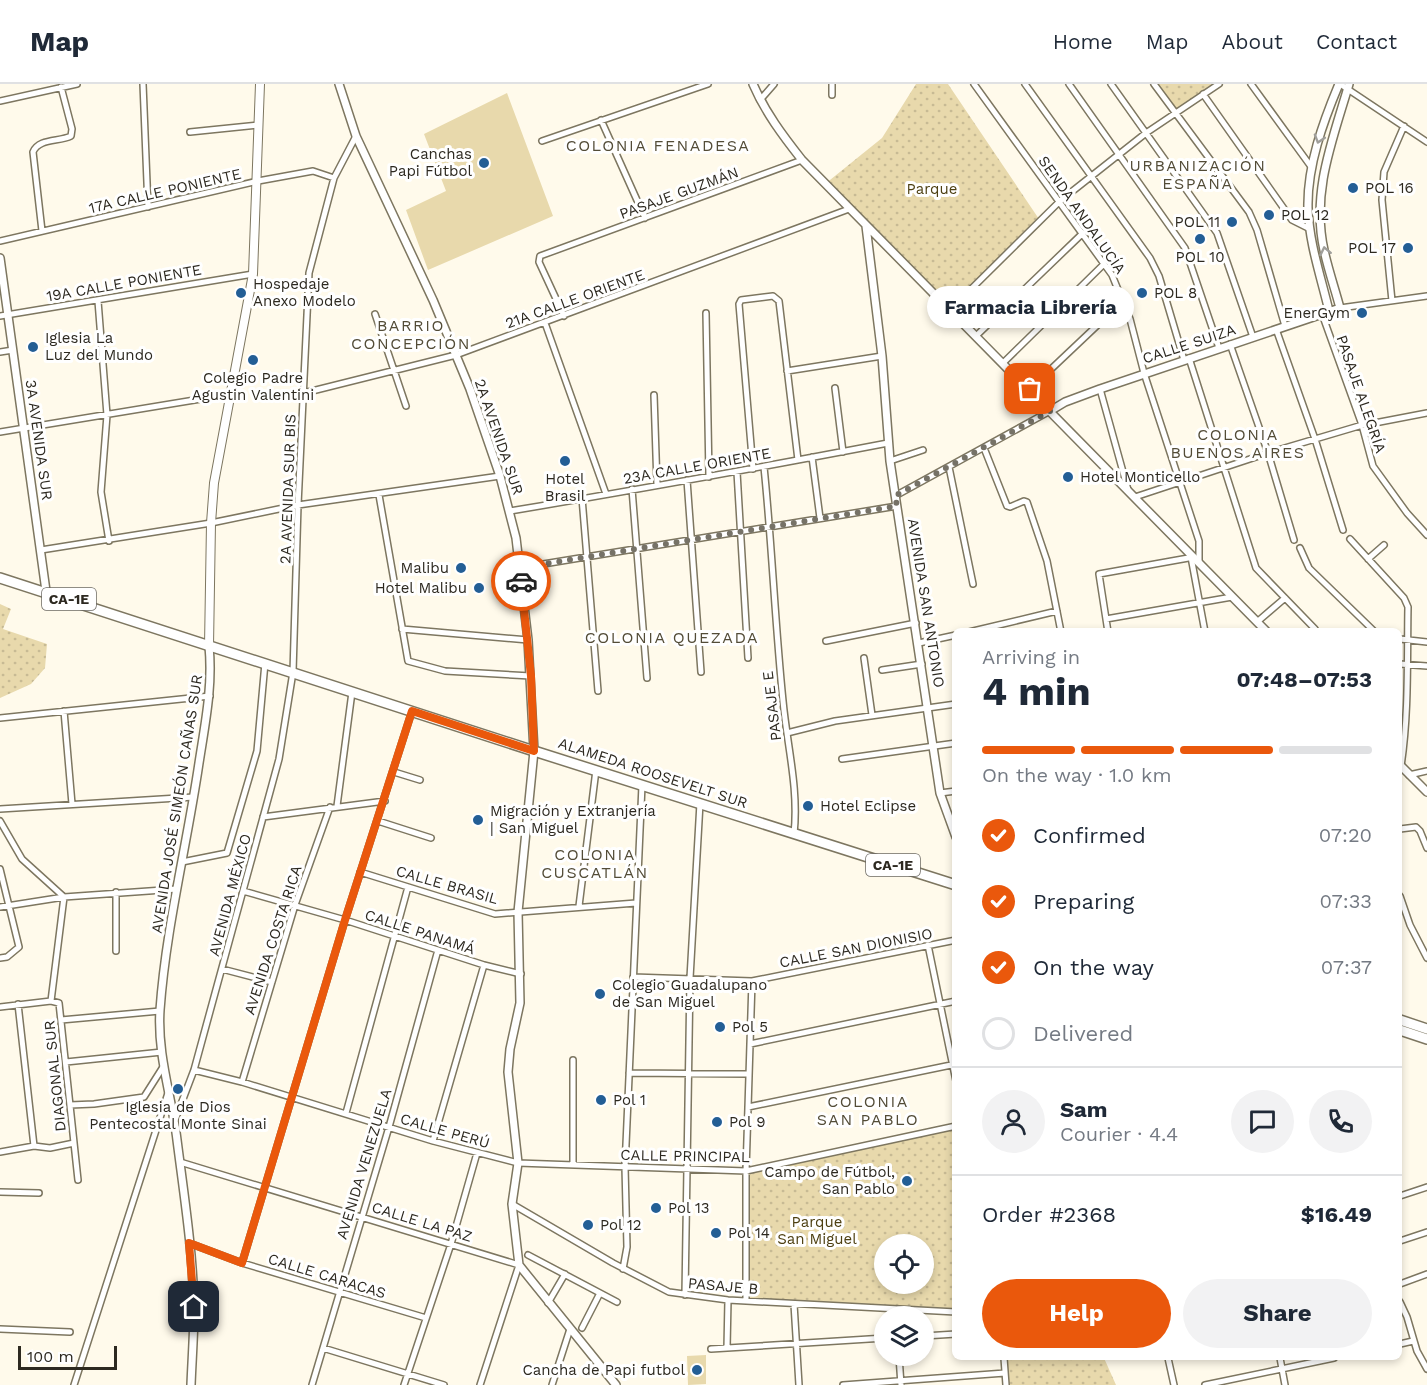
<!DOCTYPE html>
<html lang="en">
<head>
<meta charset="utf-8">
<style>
	body { margin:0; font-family:"Work Sans",sans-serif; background:#f2f2f3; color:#1f2937; height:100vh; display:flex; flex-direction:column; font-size:22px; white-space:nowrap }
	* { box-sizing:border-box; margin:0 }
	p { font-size:20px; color:#747a83 }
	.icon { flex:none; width:33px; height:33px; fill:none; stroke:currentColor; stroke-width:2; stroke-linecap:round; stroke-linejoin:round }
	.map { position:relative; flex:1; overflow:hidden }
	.drawer { position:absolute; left:952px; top:544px; width:450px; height:732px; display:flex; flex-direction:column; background:#fff; border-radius:9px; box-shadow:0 3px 9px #0003 }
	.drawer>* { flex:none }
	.fabs { position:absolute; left:874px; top:1150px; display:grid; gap:12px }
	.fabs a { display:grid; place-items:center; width:60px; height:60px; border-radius:50%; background:#fff; box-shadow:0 3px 9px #0003; font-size:30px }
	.scale { position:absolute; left:18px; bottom:15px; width:99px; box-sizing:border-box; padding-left:6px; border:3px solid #2d2920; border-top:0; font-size:16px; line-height:21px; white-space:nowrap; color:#2d2920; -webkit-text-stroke:4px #fff; paint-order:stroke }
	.pin { position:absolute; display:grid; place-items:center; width:51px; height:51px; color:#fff; margin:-26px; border-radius:12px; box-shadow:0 3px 9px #0006 }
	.courier { position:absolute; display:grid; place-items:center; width:60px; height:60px; margin:-30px; border:4px solid #ea580c; border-radius:50%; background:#fff; color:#222; box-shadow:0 2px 8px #0007 }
	.bubble { position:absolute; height:42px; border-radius:21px; background:#fff; box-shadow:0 3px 9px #0003; font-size:20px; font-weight:700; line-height:42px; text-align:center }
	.overview em { font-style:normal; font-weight:700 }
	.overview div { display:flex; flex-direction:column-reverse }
	.overview { display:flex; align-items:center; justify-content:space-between; height:102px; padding:0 30px }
	h1 { font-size:39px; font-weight:700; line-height:45px }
	.bar { display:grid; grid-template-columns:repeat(4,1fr); gap:9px 6px; align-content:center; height:72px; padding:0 30px }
	.bar i { height:8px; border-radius:4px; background:#e0e1e3 }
	.bar .selected { background:#ea580c }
	.bar p { grid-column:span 4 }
	.line { display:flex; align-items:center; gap:15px; padding:0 30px; border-top:2px solid #e0e1e3 }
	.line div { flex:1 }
	.round { display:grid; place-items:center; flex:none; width:63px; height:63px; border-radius:32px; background:#f2f2f3 }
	ol { padding:0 30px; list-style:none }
	li { display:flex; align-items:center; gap:18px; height:66px }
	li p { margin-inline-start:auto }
	li .icon { padding:6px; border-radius:50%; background:#ea580c; color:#fff; stroke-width:4 }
	li:last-child { color:#747a83 }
	li i { width:33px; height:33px; border:3px solid #e0e1e3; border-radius:50% }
	.action { display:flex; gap:12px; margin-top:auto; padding:12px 30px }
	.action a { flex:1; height:69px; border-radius:36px; background:#ea580c; color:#fff; font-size:24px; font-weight:700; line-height:69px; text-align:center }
	.action a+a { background:#f2f2f3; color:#1f2937 }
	header { display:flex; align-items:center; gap:36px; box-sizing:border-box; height:84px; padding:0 30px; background:#fff; border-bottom:2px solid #e0e1e3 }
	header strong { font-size:28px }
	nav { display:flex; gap:33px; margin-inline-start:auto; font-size:21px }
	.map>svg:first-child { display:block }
	.grass { fill:#e8d9ac }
	.park { fill:url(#park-dots); fill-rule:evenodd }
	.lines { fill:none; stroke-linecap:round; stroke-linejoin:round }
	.minor-casing { stroke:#7d7660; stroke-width:8 }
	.tertiary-casing { stroke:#7d7660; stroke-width:10 }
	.secondary-casing { stroke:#7d7660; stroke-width:10 }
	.trunk-casing { stroke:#7d7660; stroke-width:12 }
	.minor { stroke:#fff; stroke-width:5 }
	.tertiary { stroke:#fff; stroke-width:7 }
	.secondary { stroke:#fff; stroke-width:8 }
	.trunk { stroke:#fff; stroke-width:9 }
	.oneway { stroke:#a09f9b }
	.done { stroke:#767267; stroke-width:6; stroke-dasharray:0 10.8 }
	.route { stroke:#ea580c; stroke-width:8 }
	.poi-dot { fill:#235e95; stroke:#fff; stroke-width:2 }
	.labels { text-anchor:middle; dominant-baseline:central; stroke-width:6; stroke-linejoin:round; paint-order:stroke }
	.shield { fill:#fff; stroke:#6c6963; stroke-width:1.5 }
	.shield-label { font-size:14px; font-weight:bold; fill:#2d2920 }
	.poi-label { font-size:15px; fill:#2d2920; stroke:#fff; text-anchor:start }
	.park-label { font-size:15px; fill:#4d3f11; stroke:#fff }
	.street-label { font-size:15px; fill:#2d2920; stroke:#fff }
	.neighbourhood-label { font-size:16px; letter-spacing:1.5px; fill:#534c37; stroke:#fff }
</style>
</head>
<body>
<header>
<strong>Map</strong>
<nav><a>Home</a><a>Map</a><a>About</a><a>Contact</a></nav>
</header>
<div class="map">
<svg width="1427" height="1301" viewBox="0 0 1427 1301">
	<defs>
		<pattern id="park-dots" width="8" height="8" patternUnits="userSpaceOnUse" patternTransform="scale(1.5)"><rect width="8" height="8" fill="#e8d9ac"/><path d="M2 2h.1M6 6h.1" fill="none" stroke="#c7ba94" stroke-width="1.8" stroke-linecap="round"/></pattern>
	</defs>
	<rect width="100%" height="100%" fill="#fffaeb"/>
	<!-- grass -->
	<path class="grass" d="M507,9L553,132L428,186L406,126L446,107L424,50Z
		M706,1271V1300L688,1301L687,1272Z"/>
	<!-- park -->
	<path class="park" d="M916,0H948L1041,138L950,226L825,100L882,54Z
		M1154,0H1219L1174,28Z
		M0,520L11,525L3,545L47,560L45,584L31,600L0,614Z
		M955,1042V1227L746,1216V1087ZM885,1161H924V1200H885Z
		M1005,1274H1104L1116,1301H1006Z"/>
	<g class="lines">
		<defs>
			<path id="minor" d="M143,0L148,123
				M974,0L1112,191L1130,235L1144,289L1199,457V478
				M1025,0L1150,174L1159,192L1184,276
				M1069,0L1185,164L1219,264
				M1111,0L1217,149L1253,253
				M1154,0L1249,128L1257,146L1285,242
				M1251,0L1312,84
				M1340,0L1427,58
				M1203,10L1292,136L1310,145
				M832,11V0
				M760,16L774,0
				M0,17L77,0
				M601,36L645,134
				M190,48L258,41
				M542,57L708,0
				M42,147L33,68C39,54 59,58 71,52L72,45L61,3
				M0,157L258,97L313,87L334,94
				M98,217L107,331L101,408L109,457
				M1392,217L1382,116L1384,88L1404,42
				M1340,224L1427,212
				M950,226L1060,117L1146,49L1219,0
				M706,229L709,393
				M375,230L406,322
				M1322,230L1362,341L1373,382L1407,429L1427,451
				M0,232L253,190
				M564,232L539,178L540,172L802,76
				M545,239L606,410
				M1276,245L1315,355L1343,446
				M976,252L1083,149
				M1230,260L1268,369L1294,456
				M0,268L13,266
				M1189,274L1256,484L1315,545
				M1003,279L1104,180
				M787,287L882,272
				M835,304L843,368
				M1030,305L1123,217
				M1100,305L1128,406
				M304,309L456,271L849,125
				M654,311L657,401
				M0,348L231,310
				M984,364L1007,422L1010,423L1024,417L1027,418L1047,477L1061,548
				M812,373L820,434
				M890,377L923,366
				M764,383C772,461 775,539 783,617C787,661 799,705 794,750
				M949,383L973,500
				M753,385L739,220L741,216L773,212L779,217L798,376
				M737,388L748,574
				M687,396L701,588
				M632,405L647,594
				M379,411L408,577L445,587L531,592
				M895,412L1050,327
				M1135,413L1268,369L1359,342L1427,329
				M582,414L598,607
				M510,427C636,406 762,383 888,359
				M1350,455L1404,514L1408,523C1407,575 1409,630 1401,682
				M1300,464L1309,484L1375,548
				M41,466L211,439L298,421L500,392
				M1191,473L1205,548
				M1368,475L1384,461
				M519,484L897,422
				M1106,535L1232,513
				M1257,538L1285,514
				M402,545L528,556
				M969,548L1057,527
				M1108,548L1099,490L1194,473
				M1400,555L1427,558
				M826,557L916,539
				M919,559L956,551
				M864,574L872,631
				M1400,580L1427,582
				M882,586L922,580
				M64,627L72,720
				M0,634L210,612
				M787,649L835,637L956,620
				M842,675L956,659
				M394,688L420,696
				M1409,691L1427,687
				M940,709L956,707
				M337,722L352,608
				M0,725L194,713
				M263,733L385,717
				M0,737L22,775L64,813L51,917L59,919L78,1096
				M378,737L431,754
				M1400,745L1416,743L1420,747L1427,764
				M182,778L227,769L257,667L265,579
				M0,785L19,863L7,873L0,874
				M360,788L495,830L636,819
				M243,807L345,836L484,881L521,890
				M1400,812L1410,841L1427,874
				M579,822L596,686
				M0,823L64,813L177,805
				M928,861L956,997
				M116,867V808
				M222,885L272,898
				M633,893L752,897L956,856
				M18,920L34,1062
				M0,923L51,917
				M61,936L160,927
				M750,960L956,917
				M573,976V1081
				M66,978L162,968
				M194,986L242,998L433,1057L518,1079L746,1087L956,1042
				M629,989L749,990
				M242,998L295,821L330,723
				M70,1021L94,1020L144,1013L163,983
				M748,1023L956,980
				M346,1029L408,803
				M175,1036L194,986L279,675L293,588L298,421L309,189L334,94L356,52
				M433,1057L484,881
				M0,1068L34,1062L50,1064L74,1059
				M180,1078L519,1181L480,1301
				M0,1108L39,1109
				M1400,1112L1427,1103
				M512,1120L613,1179L669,1208L728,1216L956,1228
				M1400,1157L1427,1148
				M189,1159L242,1179L426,1234
				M528,1171L617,1218
				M242,1179L345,836L412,627
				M623,1185L627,1163L625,1083L642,701
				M1400,1200L1427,1190
				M685,1211L690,894L700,719
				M746,1216V1087L752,897
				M1400,1218L1407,1233L1417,1267L1427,1285
				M548,1219L565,1190
				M794,1220L799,1301
				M582,1244L600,1209
				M0,1245L70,1248
				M924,1252L956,1250
				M1400,1260L1413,1257
				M323,1264L444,1301
				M727,1264L728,1216
				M711,1265L885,1254
				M899,1272L901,1301
				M1004,1274L1006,1301
				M1168,1274L1174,1301
				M1280,1274L1285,1301
				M74,1301L168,1009
				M312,1301L389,1043L438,866
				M404,1301L451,1160L477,1069
				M552,1301L570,1245
				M843,1301L1005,1289
				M1205,1301L1334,1274"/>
			<path id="tertiary" d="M339,0L356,52L433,216L470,305L500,392L516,454L528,556L534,667L518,828L520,919L510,965L508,988L518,1079L512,1120L519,1181L616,1301
				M753,0C765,28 783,52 802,76L1267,548
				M866,142L882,272L890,377L940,709L956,753
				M0,174L46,507
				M1329,227C1321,193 1309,159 1308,124C1307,82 1323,38 1339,0
				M1050,327L1065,318L1100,305L1340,224C1335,205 1328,185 1324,166C1311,108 1333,55 1349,0
				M1400,681L1427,708
				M191,1301C192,1275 194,1249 194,1224C193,1168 184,1111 177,1056C172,1013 157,971 160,926C166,843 187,761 199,679C205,640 213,602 209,562"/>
			<path id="secondary" d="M209,562L211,439L214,399L253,190L260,0"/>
			<path id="trunk" d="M0,494L534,667L956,801
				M1400,936L1427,945
				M1400,946L1427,955"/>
		</defs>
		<!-- minor casing -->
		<use href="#minor" class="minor-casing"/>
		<!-- tertiary casing -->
		<use href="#tertiary" class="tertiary-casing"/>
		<!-- secondary casing -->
		<use href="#secondary" class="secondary-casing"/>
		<!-- trunk casing -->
		<use href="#trunk" class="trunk-casing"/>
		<!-- minor -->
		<use href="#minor" class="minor"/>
		<!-- tertiary -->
		<use href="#tertiary" class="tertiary"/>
		<!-- secondary -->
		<use href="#secondary" class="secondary"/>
		<!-- trunk -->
		<use href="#trunk" class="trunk"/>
	</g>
	<!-- one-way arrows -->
	<defs><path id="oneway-chevron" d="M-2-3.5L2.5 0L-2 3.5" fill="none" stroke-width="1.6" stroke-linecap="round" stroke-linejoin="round" transform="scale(1.5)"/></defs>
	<g class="oneway">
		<use href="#oneway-chevron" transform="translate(1319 55) rotate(107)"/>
		<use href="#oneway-chevron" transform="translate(1325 167) rotate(-102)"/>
	</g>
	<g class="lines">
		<!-- done -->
		<path class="done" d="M521,497L519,484L897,422L895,412L1050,327L1030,305"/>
		<!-- route -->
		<path class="route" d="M194,1223L189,1159L242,1179L345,836L412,627L534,667L531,592L521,497"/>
	</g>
	<!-- markers -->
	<g class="poi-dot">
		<circle cx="484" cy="79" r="6"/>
		<circle cx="1353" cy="104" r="6"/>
		<circle cx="1269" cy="131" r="6"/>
		<circle cx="1232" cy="138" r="6"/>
		<circle cx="1200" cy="155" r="6"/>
		<circle cx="1408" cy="164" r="6"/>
		<circle cx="241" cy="209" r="6"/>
		<circle cx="1142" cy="209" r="6"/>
		<circle cx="1362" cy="229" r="6"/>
		<circle cx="33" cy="263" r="6"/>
		<circle cx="253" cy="276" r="6"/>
		<circle cx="565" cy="377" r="6"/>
		<circle cx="1068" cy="393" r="6"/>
		<circle cx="461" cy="484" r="6"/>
		<circle cx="479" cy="504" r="6"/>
		<circle cx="808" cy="722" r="6"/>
		<circle cx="478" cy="736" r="6"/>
		<circle cx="600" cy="910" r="6"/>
		<circle cx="720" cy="943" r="6"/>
		<circle cx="178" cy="1005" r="6"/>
		<circle cx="601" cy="1016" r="6"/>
		<circle cx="717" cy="1038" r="6"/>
		<circle cx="907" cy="1097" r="6"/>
		<circle cx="656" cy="1124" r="6"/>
		<circle cx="588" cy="1141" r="6"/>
		<circle cx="716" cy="1149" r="6"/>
		<circle cx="697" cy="1286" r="6"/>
	</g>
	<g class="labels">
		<!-- shield labels -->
		<g class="shield">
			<rect x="42" y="504" width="54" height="22" rx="4.5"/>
			<rect x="866" y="770" width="54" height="22" rx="4.5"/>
		</g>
		<g class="shield-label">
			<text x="69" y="515">CA-1E</text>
			<text x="893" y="781">CA-1E</text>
		</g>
		<!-- poi labels -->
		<g class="poi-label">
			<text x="472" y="70" text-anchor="end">Canchas<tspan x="472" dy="17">Papi Fútbol</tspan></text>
			<text x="1365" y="104">POL 16</text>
			<text x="1281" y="131">POL 12</text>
			<text x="1220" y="138" text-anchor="end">POL 11</text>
			<text x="1396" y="164" text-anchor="end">POL 17</text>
			<text x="1200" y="173" text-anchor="middle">POL 10</text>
			<text x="253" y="200">Hospedaje<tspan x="253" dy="17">Anexo Modelo</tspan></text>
			<text x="1154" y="209">POL 8</text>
			<text x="1350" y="229" text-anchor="end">EnerGym</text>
			<text x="45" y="254">Iglesia La<tspan x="45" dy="17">Luz del Mundo</tspan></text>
			<text x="253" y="294" text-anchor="middle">Colegio Padre<tspan x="253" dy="17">Agustin Valentini</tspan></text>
			<text x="1080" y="393">Hotel Monticello</text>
			<text x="565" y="395" text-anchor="middle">Hotel<tspan x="565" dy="17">Brasil</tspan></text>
			<text x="449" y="484" text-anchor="end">Malibu</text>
			<text x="467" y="504" text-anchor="end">Hotel Malibu</text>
			<text x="820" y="722">Hotel Eclipse</text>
			<text x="490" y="727">Migración y Extranjería<tspan x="490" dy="17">| San Miguel</tspan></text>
			<text x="612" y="901">Colegio Guadalupano<tspan x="612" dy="17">de San Miguel</tspan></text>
			<text x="732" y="943">Pol 5</text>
			<text x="613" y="1016">Pol 1</text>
			<text x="178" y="1023" text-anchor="middle">Iglesia de Dios<tspan x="178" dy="17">Pentecostal Monte Sinai</tspan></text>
			<text x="729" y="1038">Pol 9</text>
			<text x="895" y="1088" text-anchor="end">Campo de Fútbol,<tspan x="895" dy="17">San Pablo</tspan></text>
			<text x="668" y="1124">Pol 13</text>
			<text x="600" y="1141">Pol 12</text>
			<text x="728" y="1149">Pol 14</text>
			<text x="685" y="1286" text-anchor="end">Cancha de Papi futbol</text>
		</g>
		<!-- park labels -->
		<g class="park-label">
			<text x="932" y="105">Parque</text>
			<text x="817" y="1138">Parque<tspan x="817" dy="17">San Miguel</tspan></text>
		</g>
		<!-- street labels -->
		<g class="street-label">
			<text transform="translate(165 107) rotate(-13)">17A CALLE PONIENTE</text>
			<text transform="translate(679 109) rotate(-20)">PASAJE GUZMÁN</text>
			<text transform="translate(1082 131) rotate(55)">SENDA ANDALUCÍA</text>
			<text transform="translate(124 199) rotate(-10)">19A CALLE PONIENTE</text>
			<text transform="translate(575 215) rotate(-20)">21A CALLE ORIENTE</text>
			<text transform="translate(1189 260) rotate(-18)">CALLE SUIZA</text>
			<text transform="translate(1361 310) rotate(71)">PASAJE ALEGRÍA</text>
			<text transform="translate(499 353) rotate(71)">2A AVENIDA SUR</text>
			<text transform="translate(39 356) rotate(82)">3A AVENIDA SUR</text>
			<text transform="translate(697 382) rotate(-10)">23A CALLE ORIENTE</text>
			<text transform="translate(288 405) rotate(-88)">2A AVENIDA SUR BIS</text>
			<text transform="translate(926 519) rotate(81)">AVENIDA SAN ANTONIO</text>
			<text transform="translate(772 622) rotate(-97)">PASAJE E</text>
			<text transform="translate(653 689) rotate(18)">ALAMEDA ROOSEVELT SUR</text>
			<text transform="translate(177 720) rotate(-81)">AVENIDA JOSÉ SIMEÓN CAÑAS SUR</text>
			<text transform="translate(447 801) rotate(16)">CALLE BRASIL</text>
			<text transform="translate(230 811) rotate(-75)">AVENIDA MÉXICO</text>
			<text transform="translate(420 848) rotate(18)">CALLE PANAMÁ</text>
			<text transform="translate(273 856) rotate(-72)">AVENIDA COSTA RICA</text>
			<text transform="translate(856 864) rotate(-11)">CALLE SAN DIONISIO</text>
			<text transform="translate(55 992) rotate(-96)">DIAGONAL SUR</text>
			<text transform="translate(445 1047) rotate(16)">CALLE PERÚ</text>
			<text transform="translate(685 1072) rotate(1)">CALLE PRINCIPAL</text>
			<text transform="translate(364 1080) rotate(-73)">AVENIDA VENEZUELA</text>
			<text transform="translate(422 1138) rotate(17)">CALLE LA PAZ</text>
			<text transform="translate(327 1192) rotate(17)">CALLE CARACAS</text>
			<text transform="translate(723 1202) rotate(5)">PASAJE B</text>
		</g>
		<!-- neighbourhood labels -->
		<g class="neighbourhood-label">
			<text x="658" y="61">COLONIA FENADESA</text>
			<text x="1198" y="81">URBANIZACIÓN<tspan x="1198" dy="18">ESPAÑA</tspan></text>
			<text x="411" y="241">BARRIO<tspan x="411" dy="18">CONCEPCIÓN</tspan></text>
			<text x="1238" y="350">COLONIA<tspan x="1238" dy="18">BUENOS AIRES</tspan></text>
			<text x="672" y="553">COLONIA QUEZADA</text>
			<text x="595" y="770">COLONIA<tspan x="595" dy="18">CUSCATLÁN</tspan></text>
			<text x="868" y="1017">COLONIA<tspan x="868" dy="18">SAN PABLO</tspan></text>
		</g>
	</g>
</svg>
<div class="fabs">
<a><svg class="icon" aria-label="locate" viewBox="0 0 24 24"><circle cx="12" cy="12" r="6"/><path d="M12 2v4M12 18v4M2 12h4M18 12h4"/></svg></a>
<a><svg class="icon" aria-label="layers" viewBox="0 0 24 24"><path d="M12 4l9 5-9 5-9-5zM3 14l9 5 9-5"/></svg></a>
</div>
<div class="scale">100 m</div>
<div class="pin" style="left:1030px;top:305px;background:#ea580c"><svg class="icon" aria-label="bag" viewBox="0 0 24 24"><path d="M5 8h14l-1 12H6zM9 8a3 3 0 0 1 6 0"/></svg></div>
<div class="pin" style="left:194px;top:1223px;background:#1f2937"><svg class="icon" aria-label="home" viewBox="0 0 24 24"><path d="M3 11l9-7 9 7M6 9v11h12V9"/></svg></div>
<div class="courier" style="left:521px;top:497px"><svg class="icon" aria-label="car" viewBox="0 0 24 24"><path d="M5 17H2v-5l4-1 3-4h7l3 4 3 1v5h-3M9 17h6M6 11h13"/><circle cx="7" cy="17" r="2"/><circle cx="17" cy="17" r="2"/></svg></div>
<div class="bubble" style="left:927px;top:202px;width:207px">Farmacia Librería</div>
<section class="drawer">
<div class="overview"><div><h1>4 min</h1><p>Arriving in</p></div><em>07:48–07:53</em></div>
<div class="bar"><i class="selected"></i><i class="selected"></i><i class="selected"></i><i></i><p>On the way · 1.0 km</p></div>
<ol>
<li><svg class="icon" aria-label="check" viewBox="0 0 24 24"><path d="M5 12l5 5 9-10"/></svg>Confirmed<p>07:20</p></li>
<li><svg class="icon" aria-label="check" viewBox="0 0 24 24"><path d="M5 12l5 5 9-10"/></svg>Preparing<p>07:33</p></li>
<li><svg class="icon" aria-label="check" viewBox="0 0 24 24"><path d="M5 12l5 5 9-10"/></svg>On the way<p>07:37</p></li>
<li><i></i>Delivered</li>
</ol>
<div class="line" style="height:108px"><a class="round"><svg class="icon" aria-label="person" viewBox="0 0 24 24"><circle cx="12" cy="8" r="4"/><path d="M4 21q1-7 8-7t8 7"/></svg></a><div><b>Sam</b><p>Courier · 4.4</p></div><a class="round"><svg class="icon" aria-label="chat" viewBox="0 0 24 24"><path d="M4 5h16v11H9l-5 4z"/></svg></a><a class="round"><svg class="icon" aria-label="phone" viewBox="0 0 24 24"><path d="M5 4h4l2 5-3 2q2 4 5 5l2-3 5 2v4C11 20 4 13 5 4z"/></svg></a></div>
<div class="line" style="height:78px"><div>Order #2368</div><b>$16.49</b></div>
<div class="action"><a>Help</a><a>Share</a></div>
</section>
</div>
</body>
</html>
